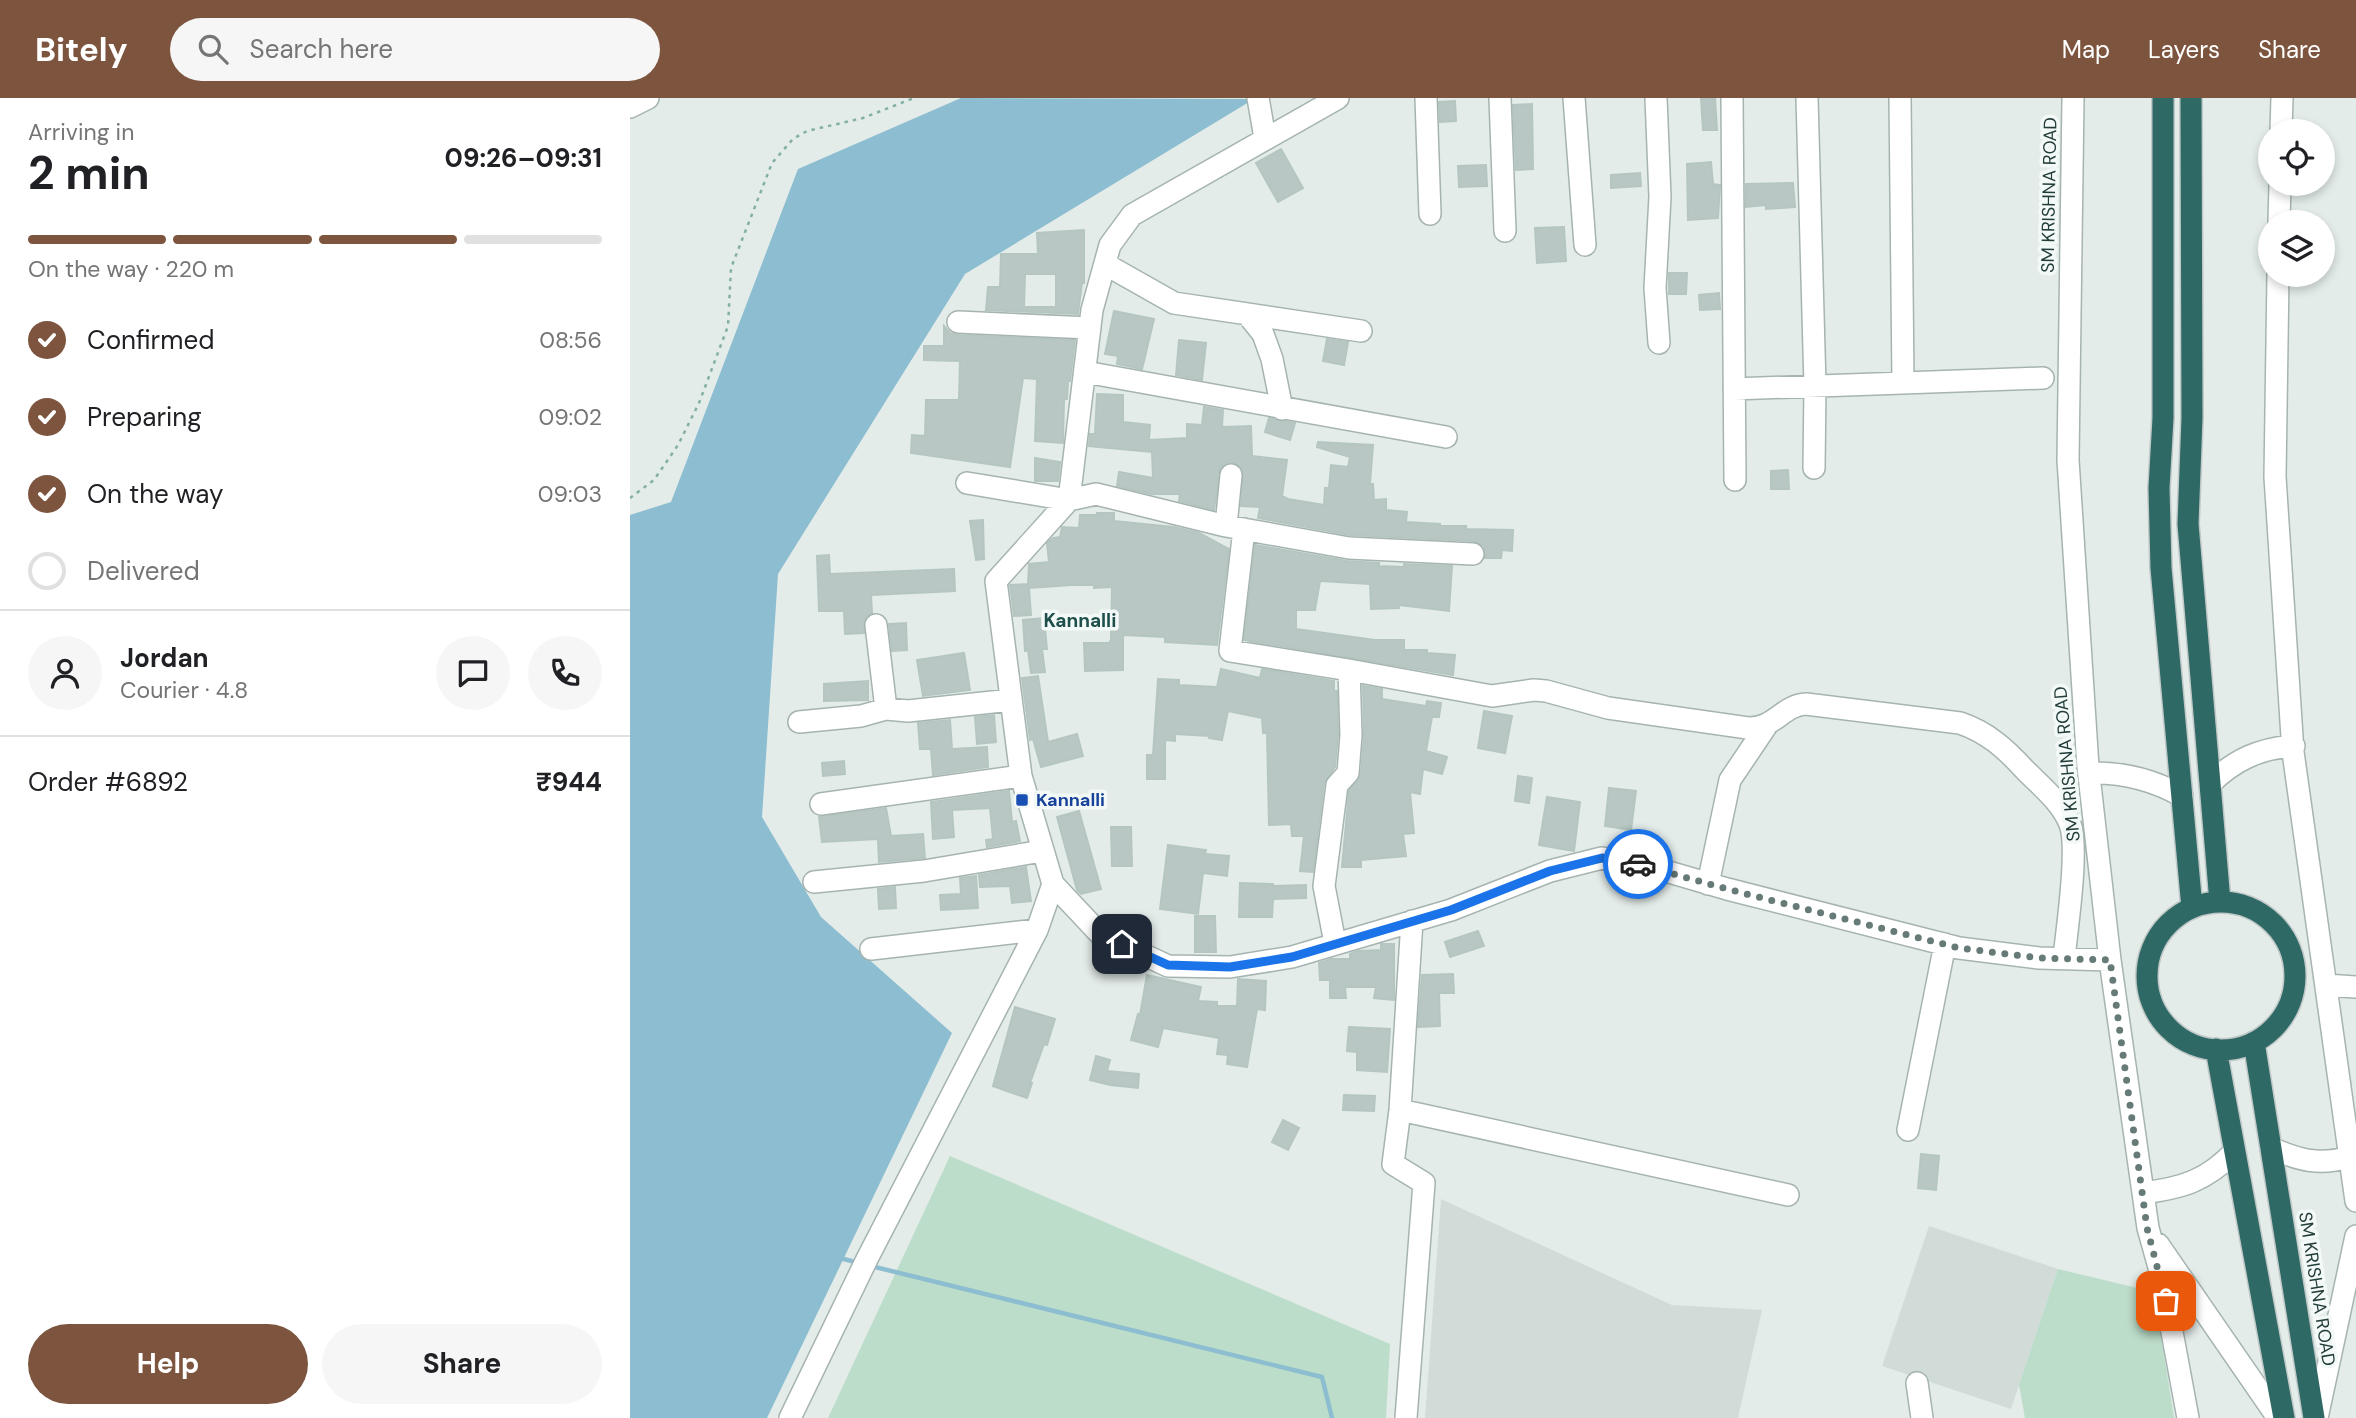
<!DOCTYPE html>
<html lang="en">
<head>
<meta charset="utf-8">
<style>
	body { margin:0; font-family:"DM Sans",sans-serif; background:#f6f6f6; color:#202124; height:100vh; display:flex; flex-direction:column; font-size:26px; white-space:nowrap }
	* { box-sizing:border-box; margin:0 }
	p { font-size:23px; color:#757577 }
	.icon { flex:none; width:38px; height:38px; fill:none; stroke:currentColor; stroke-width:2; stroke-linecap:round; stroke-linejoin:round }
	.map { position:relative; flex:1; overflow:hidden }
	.sheet { display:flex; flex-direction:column; background:#fff; width:630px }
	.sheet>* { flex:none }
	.tools { position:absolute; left:1628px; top:21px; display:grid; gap:14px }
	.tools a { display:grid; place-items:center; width:77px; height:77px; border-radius:50%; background:#fff; box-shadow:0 4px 10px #0003; font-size:35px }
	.pin { position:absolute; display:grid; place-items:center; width:60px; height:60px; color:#fff; margin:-30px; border-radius:14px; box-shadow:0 4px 10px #0006 }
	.courier { position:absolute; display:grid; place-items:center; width:70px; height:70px; margin:-35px; border:5px solid #1a73e8; border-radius:50%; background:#fff; color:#222; box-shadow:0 2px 9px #0007 }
	.summary em { font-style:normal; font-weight:700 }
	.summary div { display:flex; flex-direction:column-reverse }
	.summary { display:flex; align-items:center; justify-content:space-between; height:119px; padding:0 28px }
	h1 { font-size:46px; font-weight:700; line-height:52px }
	.bar { display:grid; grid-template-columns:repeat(4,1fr); gap:10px 7px; align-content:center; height:84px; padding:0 28px }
	.bar i { height:9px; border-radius:5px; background:#e0e0e0 }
	.bar .on { background:#7d553e }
	.bar p { grid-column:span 4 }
	.line { display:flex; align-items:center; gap:18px; padding:0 28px; border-top:2px solid #e0e0e0 }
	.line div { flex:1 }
	.round { display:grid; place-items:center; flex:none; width:74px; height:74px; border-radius:37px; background:#f6f6f6 }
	ol { padding:0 28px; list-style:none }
	li { display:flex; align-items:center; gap:21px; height:77px }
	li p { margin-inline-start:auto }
	li .icon { padding:7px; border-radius:50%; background:#7d553e; color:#fff; stroke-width:4 }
	li:last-child { color:#757577 }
	li i { width:38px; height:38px; border:4px solid #e0e0e0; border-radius:50% }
	.action { display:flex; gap:14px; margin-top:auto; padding:14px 28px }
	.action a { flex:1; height:80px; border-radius:42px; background:#7d553e; color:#fff; font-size:28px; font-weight:700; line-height:80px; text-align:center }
	.action a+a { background:#f6f6f6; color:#202124 }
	header { display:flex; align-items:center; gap:42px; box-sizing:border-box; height:98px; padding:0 35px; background:#7d553e; color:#fff }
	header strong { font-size:33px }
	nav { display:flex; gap:38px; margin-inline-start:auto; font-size:24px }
	.search { width:490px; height:63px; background:#f6f6f6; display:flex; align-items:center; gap:18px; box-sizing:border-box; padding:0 24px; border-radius:38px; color:#757577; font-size:26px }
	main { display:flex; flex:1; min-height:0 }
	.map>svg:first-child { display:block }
	.built { fill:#d1dcd8 }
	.green { fill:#bcddc9 }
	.water { fill:#8cbdd0 }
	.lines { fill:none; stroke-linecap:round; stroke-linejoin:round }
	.stream { stroke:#8cbdd0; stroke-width:4.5 }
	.building { fill:#b8c7c3; stroke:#b5c6c1; stroke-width:2; fill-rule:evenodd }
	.minor-casing { stroke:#a6b4b1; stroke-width:24 }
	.highway-casing { stroke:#c1c9c8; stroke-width:24 }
	.path { stroke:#84afa7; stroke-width:2.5; stroke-dasharray:3.5 5; stroke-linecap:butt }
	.minor { stroke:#fff; stroke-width:21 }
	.highway { stroke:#2f6965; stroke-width:21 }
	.done { stroke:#667a77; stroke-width:7; stroke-dasharray:0 12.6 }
	.route { stroke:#1a73e8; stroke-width:9 }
	.transit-dot { fill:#1a4fb4; stroke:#f3f9f7; stroke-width:2.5 }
	.labels { text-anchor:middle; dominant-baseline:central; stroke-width:7; stroke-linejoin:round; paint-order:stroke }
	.street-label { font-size:18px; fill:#233d3a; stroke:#f3f9f7 }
	.transit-label { font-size:18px; font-weight:bold; fill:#164399; stroke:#f3f9f7; text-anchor:start }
	.neighbourhood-label { font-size:19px; font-weight:bold; fill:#1f4f4a; stroke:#f3f9f7 }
</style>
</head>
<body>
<header>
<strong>Bitely</strong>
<div class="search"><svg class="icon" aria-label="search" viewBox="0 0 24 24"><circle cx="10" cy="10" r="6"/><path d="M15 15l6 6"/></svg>Search here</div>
<nav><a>Map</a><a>Layers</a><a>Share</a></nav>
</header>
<main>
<section class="sheet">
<div class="summary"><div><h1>2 min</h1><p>Arriving in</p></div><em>09:26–09:31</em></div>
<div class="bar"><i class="on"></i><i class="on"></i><i class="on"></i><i></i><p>On the way · 220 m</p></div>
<ol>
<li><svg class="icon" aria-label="check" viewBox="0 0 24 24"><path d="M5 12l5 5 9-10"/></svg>Confirmed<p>08:56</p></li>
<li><svg class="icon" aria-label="check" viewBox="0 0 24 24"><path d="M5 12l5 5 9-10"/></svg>Preparing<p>09:02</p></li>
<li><svg class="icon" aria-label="check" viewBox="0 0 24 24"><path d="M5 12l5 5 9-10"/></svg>On the way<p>09:03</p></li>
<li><i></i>Delivered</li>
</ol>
<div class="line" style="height:126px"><a class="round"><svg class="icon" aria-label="person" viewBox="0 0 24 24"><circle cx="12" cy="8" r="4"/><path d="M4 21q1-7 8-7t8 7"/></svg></a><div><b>Jordan</b><p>Courier · 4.8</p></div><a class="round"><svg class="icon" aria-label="chat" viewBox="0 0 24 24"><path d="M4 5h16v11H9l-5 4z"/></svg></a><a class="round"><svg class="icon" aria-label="phone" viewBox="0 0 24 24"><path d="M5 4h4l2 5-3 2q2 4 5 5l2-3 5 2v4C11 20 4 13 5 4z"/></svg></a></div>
<div class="line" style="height:91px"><div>Order #6892</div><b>₹944</b></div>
<div class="action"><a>Help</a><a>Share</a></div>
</section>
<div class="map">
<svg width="1726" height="1320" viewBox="0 0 1726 1320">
	<rect width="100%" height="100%" fill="#e3ece9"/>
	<!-- built -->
	<path class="built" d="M811,1101L1042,1207L1132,1212L1108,1320H795Z
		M1299,1128L1428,1171L1381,1311L1252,1268Z"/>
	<!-- green -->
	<path class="green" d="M320,1058L760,1246L756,1320H198Z
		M1428,1171L1524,1194L1544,1320H1395L1389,1287Z"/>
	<!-- water -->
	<path class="water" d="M331,0L624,1L335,176L148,476L132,719L191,819L322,935L137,1320H0V417L41,404L168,71Z"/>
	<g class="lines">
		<!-- stream -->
		<path class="stream" d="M210,1160L229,1165
			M241,1168L692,1279L702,1320"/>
	</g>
	<!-- building -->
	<path class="building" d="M1071,0H1085L1087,32H1073Z
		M825,3L826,23L810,24L809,4Z
		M902,6L903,71L886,72L883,7Z
		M651,51L673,90L648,104L626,65Z
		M1081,64L1083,86L1090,87L1088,120L1058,122L1057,66Z
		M856,67L857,88L829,89L828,68Z
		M1010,75L1011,88L981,90V77Z
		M1163,85L1165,109L1136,111V107L1116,109V86Z
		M934,129L936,163L907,165L905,130Z
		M454,132V185H452L448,216L356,212L358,189H370L371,156H408L407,135ZM395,176H426V209H394Z
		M1039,175H1057L1056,196H1039Z
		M1089,195L1090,211L1070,212L1069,197Z
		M484,213L524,221L512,271L487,266L488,258L475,256Z
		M314,228L320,235L327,237L445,242L440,283H438L437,301H434L433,345L405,343L407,281L393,280L380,369L281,355L282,337L295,338L296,302H329L330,263L294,262V248H314Z
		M697,241L718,244L714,267L693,263Z
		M549,242L576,245L572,282L546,277Z
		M467,296L493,297V324L520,327L519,342L557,340V326L572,327L574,309L593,312L592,329L621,328L622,358L657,362L652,398L658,401L694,407L695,390H699L701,367L718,369L720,359L687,349L688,344L743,347L740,386H743L744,402L756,401V412L777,414L776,424L810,426V428H836V431L883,432L882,453L872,452L871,460H855L854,448L844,443L720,437L628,420L630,409L611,408L613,372L603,364L596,365L590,370L584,412L549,403L550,396H521L487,388L489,374L523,380L522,354L459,348L460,336H465Z
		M639,320L665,325L660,342L635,334Z
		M405,360L430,364L428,383H405Z
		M1158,372L1159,391H1141V373Z
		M467,415H484V423L544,429L569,435L599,451L587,547L535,544V539L493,537V572L455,573L454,545H479L481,542L482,489L464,490V487H441L399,490L401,517L384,518L380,487L398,486L399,466L419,464L417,445L423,440L430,439L432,429L449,430L450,417H467Z
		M353,422L354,461L346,462L340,423Z
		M625,447L717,463L749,465V468L774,469V466L822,468L819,513L769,507V510L741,511L740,486L690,483L685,512H666V531L745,542H774V552H797V555L825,557L823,577L614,542Z
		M199,457L200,476L324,471L325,493L241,497L242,515L234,522V535L215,536L214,513H189L187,458Z
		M414,520L417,551H412L415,574L401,575L398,552L395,553L393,522Z
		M276,525L277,552L262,553L259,526Z
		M334,555L340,592L293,598L287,562Z
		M591,571L630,580L632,571L704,583V593H707L708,637L705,669L694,685L683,774L670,773L674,738H662L661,726L639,727L637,635H633L632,620L598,613L592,642L579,640L580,638L545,636V643L535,642V681H517V657H523L528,581L549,582V587L587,589Z
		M408,578L418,644L447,636L453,658L411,669L403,641L400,642L392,580Z
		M238,583V602L194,603V586Z
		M733,588L752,591V601L796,608L797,603L811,605L809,619H802L796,653L817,659L812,676L793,671L790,696L780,694L784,735L773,736L776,758L731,762V769H712L719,693L731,676L734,637Z
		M854,613L882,618L875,655L848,650Z
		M364,617L366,644L347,646L345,619Z
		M320,622L322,651L357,649L358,669L303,677L301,651H290L288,625Z
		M214,663L215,676L193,678L192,665Z
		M888,678L902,680L899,705L885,703Z
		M979,690L1006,693L1001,732L975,728Z
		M379,693L382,724L386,723L390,743L357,749L356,742L363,741L360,710L322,712L324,739L303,741L301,704Z
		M917,699L950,704L944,753L909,747Z
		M256,710L261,738L293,736L295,760L249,764L248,741L192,744L189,719Z
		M449,713L471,791L451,796L447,792L427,719Z
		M481,729H501L502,768H482Z
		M538,747L576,752L575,756L599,758L597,778L573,775L568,816L530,811Z
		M396,769L401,803L382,805L380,788L350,789L349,777Z
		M346,778L348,810L311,812L310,797L331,796L330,780Z
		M610,785L643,786V788L676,787V800L643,801L642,819H609Z
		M265,789L266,810L249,811L248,791Z
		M565,818H585L586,854H565Z
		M848,833L854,848L820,859L815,844Z
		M751,846H764V902L744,900L746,889H715L716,900H700V882H690L689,865L701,861H720V856L728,853L751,852Z
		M823,876L824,895H809L810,928L788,929L792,877Z
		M517,877L571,889L568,903L587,904V908H607L608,881L636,883L635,912L627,911L617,969L597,966L598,957L587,956L589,940L533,930L528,949L501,942L508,916L510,917Z
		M385,909L425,921L417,947L414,946L400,985H402L397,1000L363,988Z
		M719,929L760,931L757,974L727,972V954L717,953Z
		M466,958L480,962L477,973L509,976L508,990L480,987L460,982Z
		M714,997L745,998L744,1013L713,1012Z
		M653,1022L669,1030L658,1052L642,1044Z
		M1291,1056L1309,1058L1306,1092L1288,1090Z"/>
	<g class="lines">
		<defs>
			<path id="minor" d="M628,0L635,40
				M796,0L800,116
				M870,0L875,133
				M944,0L955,147
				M1026,0L1030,99L1025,190L1029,245
				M1102,0L1105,382
				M1177,0L1185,288L1184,370
				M1270,0L1273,284
				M1443,0L1438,362L1458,669L1480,862L1518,1130L1532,1180L1558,1320
				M0,9L18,0
				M1651,33L1652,0
				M1649,124L1650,86
				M475,166L544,205L731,233
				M1648,177L1645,379L1663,654L1726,1103
				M617,216L633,236L642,261L652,311
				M328,224L460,230
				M455,274L816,339
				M1104,291L1413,280
				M337,385L439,402L466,396L596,428L719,450L843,456
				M596,428L601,377
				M614,431L600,553L719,572L862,598L904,592L916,593L978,610L1118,630C1144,631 1153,607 1176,606L1330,625C1357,634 1376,651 1395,672C1411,688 1431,704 1440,726C1449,750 1437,830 1434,860
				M246,527L256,611
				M169,624L231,618L256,611L278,613L381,602
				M1459,675C1493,674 1522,681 1552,698
				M1580,686C1604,662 1630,650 1664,648
				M191,706L391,678
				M184,784L294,773L412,753
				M423,786L470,836L538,868L600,869L662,859L821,812L920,773L972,760L1015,767L1097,791L1329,850L1409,860L1480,862
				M1078,786L1100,682L1137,627
				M705,845L694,788L707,687L718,675L721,637L719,572
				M241,851L407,832
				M1696,887L1726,889
				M770,1012L1158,1097
				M1278,1032L1315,846
				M1641,1050C1669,1062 1689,1068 1719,1059
				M1513,1095C1552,1090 1576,1083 1604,1054
				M1528,1146L1648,1320
				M1287,1285L1292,1320
				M160,1320L237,1161L407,832L423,786L391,678L366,483L439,402L462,212L480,147L502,117L708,0
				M776,1320L794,1085L763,1066L770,1012L782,823
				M1687,1320L1726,1138"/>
			<path id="highway" d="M1533,0V320L1529,390L1531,470L1562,810
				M1561,0L1562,320L1558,426L1590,804
				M1517 878a74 74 0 1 1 148 0a74 74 0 1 1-148 0Z
				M1624,944L1684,1320
				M1586,951L1654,1320"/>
		</defs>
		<!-- minor casing -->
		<use href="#minor" class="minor-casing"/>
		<!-- highway casing -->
		<use href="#highway" class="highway-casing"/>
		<!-- path -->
		<path class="path" d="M0,400L24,382L48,347L69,305L98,228L101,170L142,65L163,41L177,33L233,20L284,0"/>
		<!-- minor -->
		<use href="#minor" class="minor"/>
		<!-- highway -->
		<use href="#highway" class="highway"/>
	</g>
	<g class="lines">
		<!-- done -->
		<path class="done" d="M1008,766L1097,791L1329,850L1409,860L1480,862L1517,1130L1536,1203"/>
		<!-- route -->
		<path class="route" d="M492,846L538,867L600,869L662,859L821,812L920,773L972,760L1008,766"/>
	</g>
	<!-- markers -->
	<rect class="transit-dot" x="385" y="695" width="14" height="14" rx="3.5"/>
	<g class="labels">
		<!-- street labels -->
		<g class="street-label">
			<text transform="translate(1419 97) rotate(-89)">SM KRISHNA ROAD</text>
			<text transform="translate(1437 666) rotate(-95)">SM KRISHNA ROAD</text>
			<text transform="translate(1687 1191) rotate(81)">SM KRISHNA ROAD</text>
		</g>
		<!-- transit labels -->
		<g class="transit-label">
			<text x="406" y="702">Kannalli</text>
		</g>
		<!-- neighbourhood labels -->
		<g class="neighbourhood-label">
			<text x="450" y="522">Kannalli</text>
		</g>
	</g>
</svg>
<div class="tools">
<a><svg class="icon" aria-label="locate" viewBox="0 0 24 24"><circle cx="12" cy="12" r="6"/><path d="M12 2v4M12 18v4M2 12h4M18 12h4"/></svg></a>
<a><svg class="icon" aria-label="layers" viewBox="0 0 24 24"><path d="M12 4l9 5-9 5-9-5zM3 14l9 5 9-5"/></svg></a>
</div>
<div class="pin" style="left:1536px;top:1203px;background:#ea580c"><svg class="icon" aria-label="bag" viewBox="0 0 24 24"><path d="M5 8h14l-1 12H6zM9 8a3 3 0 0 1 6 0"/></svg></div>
<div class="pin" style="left:492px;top:846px;background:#1f2937"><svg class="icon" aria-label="home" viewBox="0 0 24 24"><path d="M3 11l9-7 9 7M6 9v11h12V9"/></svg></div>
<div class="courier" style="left:1008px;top:766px"><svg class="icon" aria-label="car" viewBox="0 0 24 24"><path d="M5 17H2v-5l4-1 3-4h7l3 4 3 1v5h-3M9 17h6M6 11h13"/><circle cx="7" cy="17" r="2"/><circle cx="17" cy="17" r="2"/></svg></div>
</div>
</main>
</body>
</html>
